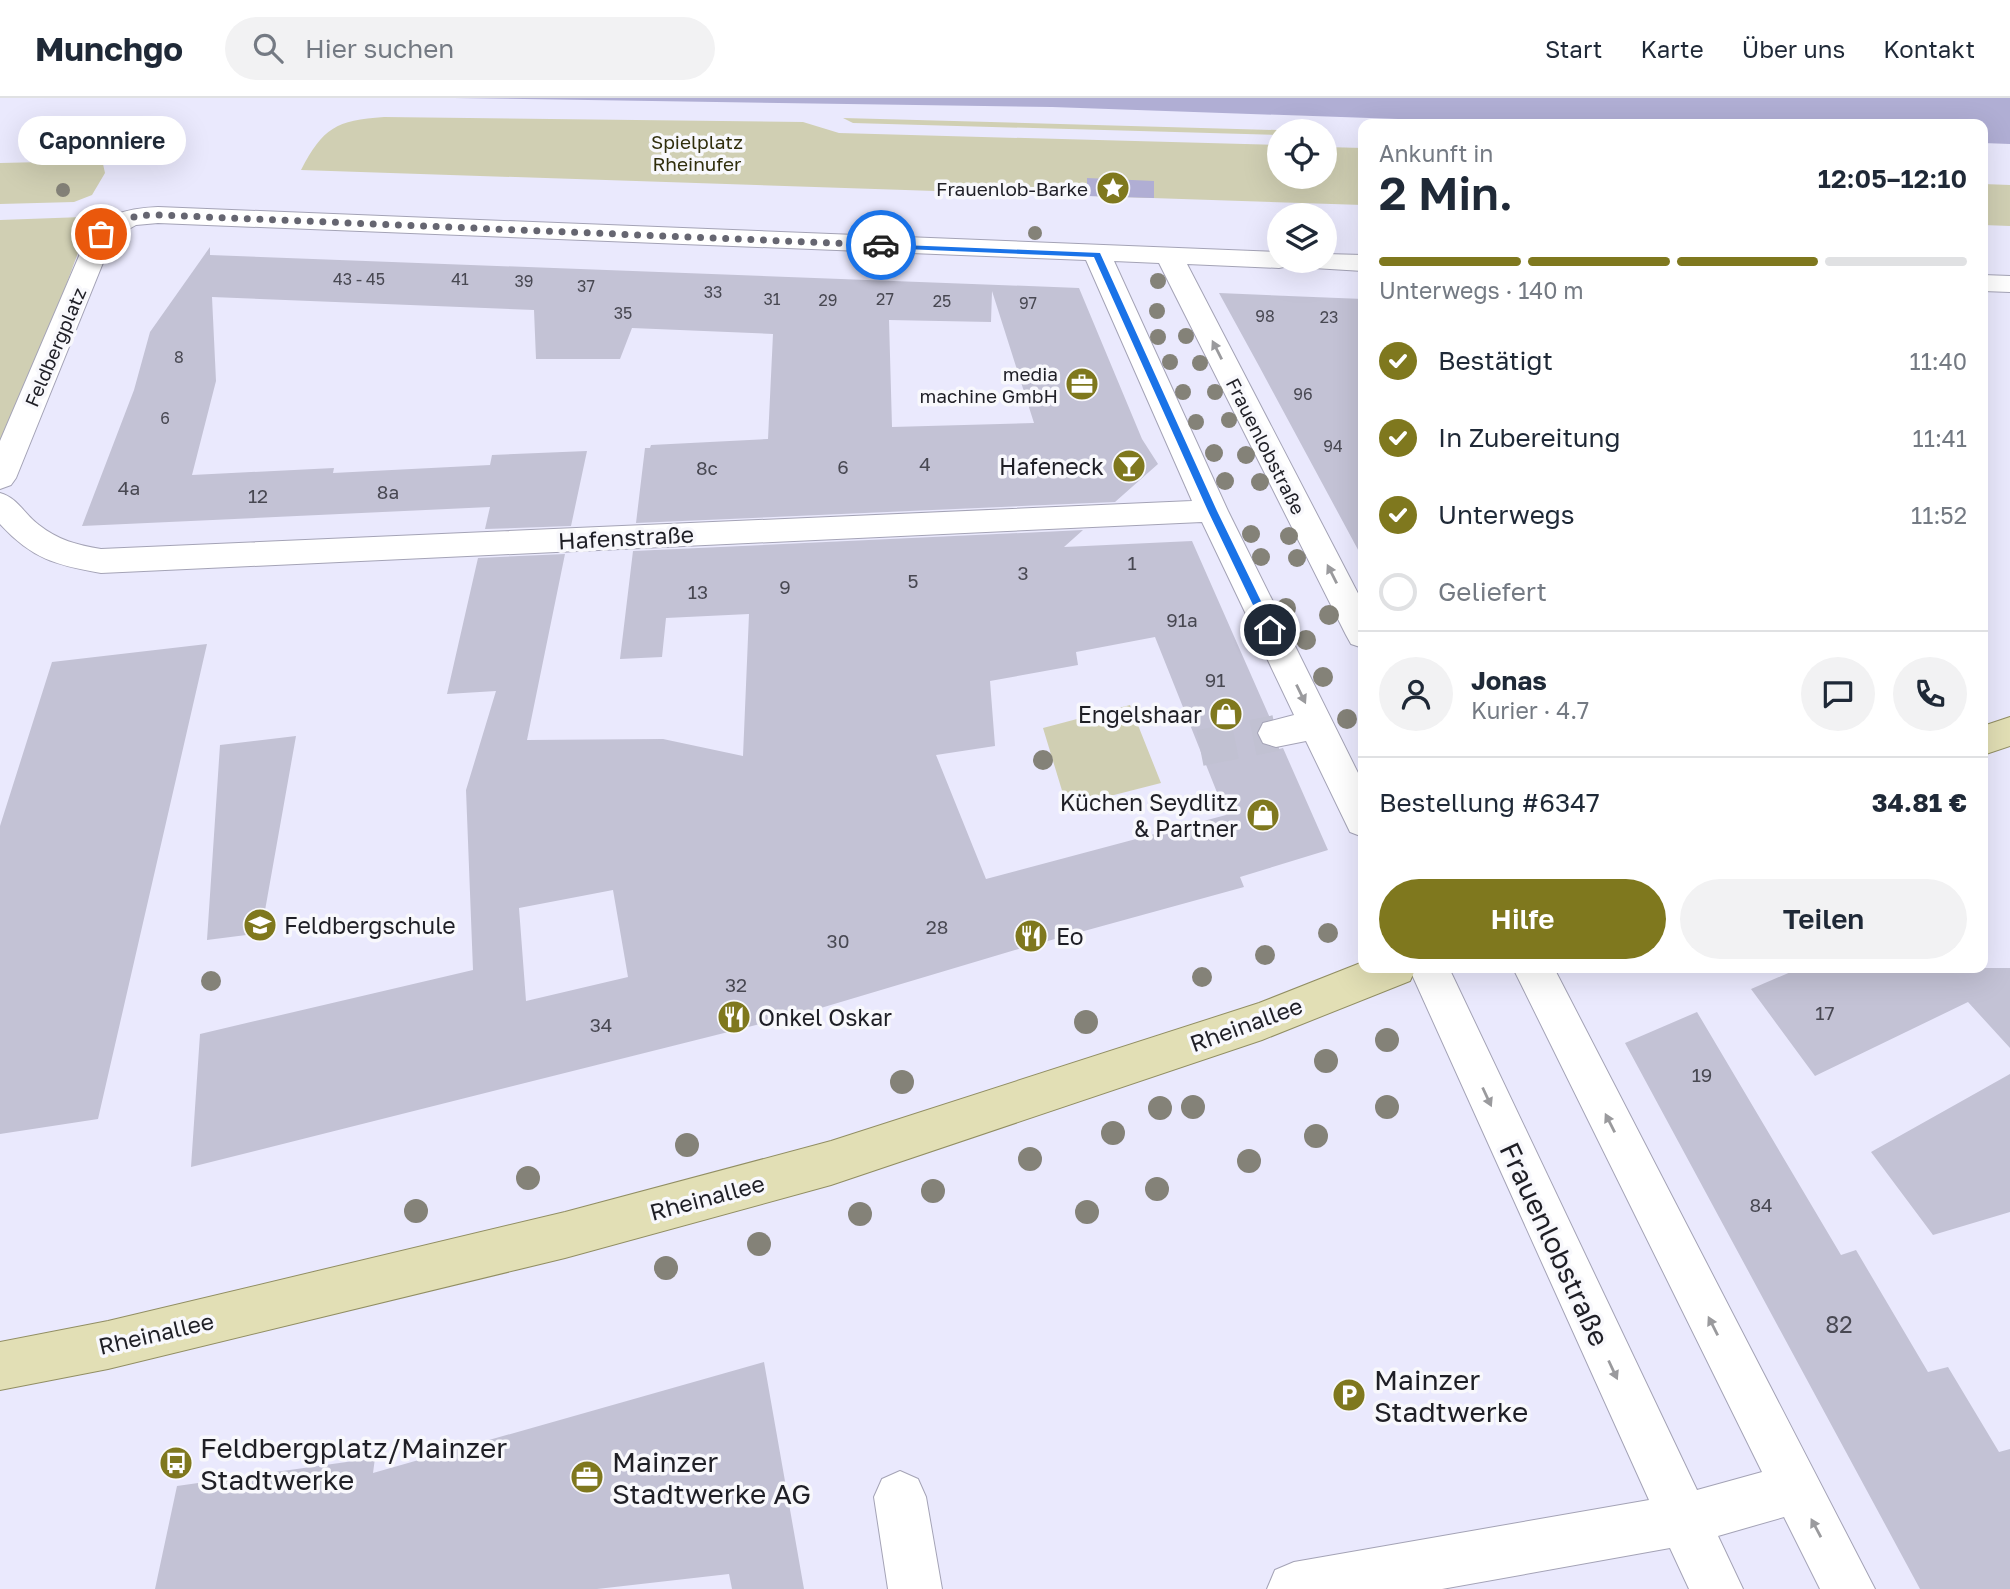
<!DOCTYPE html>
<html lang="de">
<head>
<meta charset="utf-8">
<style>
	body { margin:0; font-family:"Golos Text",sans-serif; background:#f2f2f3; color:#1f2937; height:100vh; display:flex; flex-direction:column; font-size:26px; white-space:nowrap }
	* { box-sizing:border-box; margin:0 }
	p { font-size:23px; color:#747a83 }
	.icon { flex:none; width:38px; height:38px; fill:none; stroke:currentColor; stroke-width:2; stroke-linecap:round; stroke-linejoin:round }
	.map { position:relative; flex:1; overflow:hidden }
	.details { position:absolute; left:1358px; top:21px; width:630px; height:854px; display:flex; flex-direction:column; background:#fff; border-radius:14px; box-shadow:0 7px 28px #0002 }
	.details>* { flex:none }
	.buttons { position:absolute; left:1267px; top:21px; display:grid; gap:14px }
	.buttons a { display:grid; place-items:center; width:70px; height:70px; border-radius:50%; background:#fff; box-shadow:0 7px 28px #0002; font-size:35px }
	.pin { position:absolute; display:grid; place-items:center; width:60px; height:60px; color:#fff; margin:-30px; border:4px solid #fff; border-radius:50%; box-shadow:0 2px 7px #0007 }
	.courier { position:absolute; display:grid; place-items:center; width:70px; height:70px; margin:-35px; border:5px solid #1a73e8; border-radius:50%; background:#fff; color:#222; box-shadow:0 2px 9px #0007 }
	.bubble { position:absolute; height:49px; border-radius:24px; background:#fff; box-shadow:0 7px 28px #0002; font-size:23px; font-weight:600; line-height:49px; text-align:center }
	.overview em { font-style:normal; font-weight:600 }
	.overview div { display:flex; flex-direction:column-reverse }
	.overview { display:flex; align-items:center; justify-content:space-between; height:119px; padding:0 21px }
	h1 { font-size:46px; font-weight:600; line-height:52px }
	.bar { display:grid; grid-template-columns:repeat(4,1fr); gap:10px 7px; align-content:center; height:84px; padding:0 21px }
	.bar i { height:9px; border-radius:5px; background:#e0e1e3 }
	.bar .active { background:#7f781e }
	.bar p { grid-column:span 4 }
	.line { display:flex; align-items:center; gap:18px; padding:0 21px; border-top:2px solid #e0e1e3 }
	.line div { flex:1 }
	.round { display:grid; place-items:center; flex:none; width:74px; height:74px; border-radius:37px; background:#f2f2f3 }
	ol { padding:0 21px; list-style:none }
	li { display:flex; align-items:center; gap:21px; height:77px }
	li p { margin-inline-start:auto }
	li .icon { padding:7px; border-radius:50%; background:#7f781e; color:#fff; stroke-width:4 }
	li:last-child { color:#747a83 }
	li i { width:38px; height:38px; border:4px solid #e0e1e3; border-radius:50% }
	.cta { display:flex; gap:14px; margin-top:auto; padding:14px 21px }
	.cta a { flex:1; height:80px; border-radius:42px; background:#7f781e; color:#fff; font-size:28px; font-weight:600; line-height:80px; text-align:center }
	.cta a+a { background:#f2f2f3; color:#1f2937 }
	header { display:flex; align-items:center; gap:42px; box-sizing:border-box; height:98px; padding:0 35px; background:#fff; border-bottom:2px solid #e0e1e3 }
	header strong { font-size:33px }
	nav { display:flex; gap:38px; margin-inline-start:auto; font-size:24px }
	.search { width:490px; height:63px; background:#f2f2f3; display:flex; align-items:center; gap:18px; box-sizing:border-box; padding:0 24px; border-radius:38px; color:#747a83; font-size:26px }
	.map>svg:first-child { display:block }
	.green { fill:#d0cfb3 }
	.water { fill:#b0aed4 }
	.building { fill:#c3c2d5; fill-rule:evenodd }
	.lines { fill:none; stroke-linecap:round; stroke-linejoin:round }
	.minor-tunnel { stroke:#c1c1d2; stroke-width:36; stroke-dasharray:36 18; stroke-linecap:butt }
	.minor-casing { stroke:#a4a3b6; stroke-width:2 }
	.major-casing { stroke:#918e63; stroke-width:2 }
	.minor { fill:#fff; fill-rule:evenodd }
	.major { fill:#e2dfb5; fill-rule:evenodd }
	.tree { fill:#848278 }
	.oneway { fill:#9a9a9d }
	.route { fill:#1a73e8 }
	.done { stroke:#666671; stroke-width:7; stroke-dasharray:0 12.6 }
	.labels { text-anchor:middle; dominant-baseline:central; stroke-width:7; stroke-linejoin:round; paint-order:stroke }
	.far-number-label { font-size:16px; fill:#484852 }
	.far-park-label { font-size:19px; fill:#302e0c; stroke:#f8f8fc }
	.far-poi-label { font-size:19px; fill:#1f1f26; stroke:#f8f8fc; text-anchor:end }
	.far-street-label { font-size:19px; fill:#1f1f26; stroke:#f8f8fc }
	.number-label { font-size:19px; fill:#484852 }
	.poi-label { font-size:23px; fill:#1f1f26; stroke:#f8f8fc; text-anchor:end }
	.street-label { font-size:23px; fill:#1f1f26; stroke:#f8f8fc }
	.near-number-label { font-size:23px; fill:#484852 }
	.near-street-label { font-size:28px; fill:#1f1f26; stroke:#f8f8fc }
	.near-poi-label { font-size:28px; fill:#1f1f26; stroke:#f8f8fc; text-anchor:start }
</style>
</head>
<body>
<header>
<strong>Munchgo</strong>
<div class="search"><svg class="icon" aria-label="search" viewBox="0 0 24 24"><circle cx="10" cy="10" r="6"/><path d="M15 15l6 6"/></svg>Hier suchen</div>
<nav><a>Start</a><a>Karte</a><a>Über uns</a><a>Kontakt</a></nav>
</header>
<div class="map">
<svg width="2010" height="1491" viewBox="0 0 2010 1491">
	<rect width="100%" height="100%" fill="#eae9fd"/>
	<!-- green -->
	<path class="green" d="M384,19L803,24L839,35L1279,47V79H1325V49L1363,50V107L301,72C323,30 336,22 384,19Z
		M843,20L1312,33H1279V37L853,25Z
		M88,63L103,66L105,75L92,97L74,104L0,106V65Z
		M1983,86L2010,87V128L1983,127Z
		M83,119L89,125L0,366V122Z
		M1130,607L1161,685L1067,709L1043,630Z"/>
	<!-- water -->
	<path class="water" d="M454,0H2010V46L1983,45V26H1541L1052,9Z
		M1087,80L1154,83V100L1087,98Z"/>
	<!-- building -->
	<path class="building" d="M210,149V157L1079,190L1142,341L1158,366L1115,404L636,425L645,350H650L651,347L768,341L773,236L632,230L620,261H536L534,212L212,199L216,283L192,377L334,370L333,375L490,367L492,357L587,353L571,428L485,431L490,409L82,428L134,292L150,234ZM992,193L1034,325L892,329L889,222L991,224Z
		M1219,195L1363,201V461L1259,268Z
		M1083,432L1064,449L1192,443L1270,620L1261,624L1256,636L1262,648L1275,652L1283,650L1328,752L1240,779L1244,789L1015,852L804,915L191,1069L200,936L473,872L466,692L496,593L447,596L478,460L565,456L527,642L663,641L743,658L749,516L666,520L662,559L620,561L633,453ZM1155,539L1226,717L986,781L936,657L995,648L990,583L1078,567L1076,554ZM613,792L628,879L526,903L519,810Z
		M207,546L98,1021L0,1036V728L52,564Z
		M296,638L261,835L207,842L220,647Z
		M1800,870H2010V950L1968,904L1815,978L1751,891Z
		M1697,914L1841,1157L1856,1152L1928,1274L1948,1269L1999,1354L2010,1351V1491H1920L1625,945Z
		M2010,976V1114L1933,1137L1871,1054Z
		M764,1264L804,1491H732L729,1476L597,1491H155L177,1388L375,1360L373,1375Z"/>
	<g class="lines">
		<!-- minor-tunnel -->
		<path class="minor-tunnel" d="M1200,650L1276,635"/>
		<defs>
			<path id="minor" d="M158,109L1279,154V163H1292L1289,168L1279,170L1187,166L1363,505V550L1351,546L1346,537L1159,165L1114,163L1228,413L1363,685V739L1350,734L1306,643L1276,649L1263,645L1258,635L1263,625L1294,617L1202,424L101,475C56,467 32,461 0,426V395C18,400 24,416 39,427C58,442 77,447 101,451L1192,403L1086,162L158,125L136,127L113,140L16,380L11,387L0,391V343L88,137C103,115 133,110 158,109Z
				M1325,156L1363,157V173L1297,169L1293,163H1325Z
				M1983,177L2010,178V194L1983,193Z
				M1409,870H1449L1697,1392L1762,1374L1513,870H1554L1875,1491H1820L1784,1419L1718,1438L1743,1491H1689L1670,1450L1442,1491H1267L1275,1472L1294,1464L1649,1402Z
				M900,1373L918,1381L926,1399L942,1491H888L874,1399L882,1381Z"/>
			<path id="major" d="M2010,619V648L1983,657V628Z
				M1363,864V870H1416L1410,883L1262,942L831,1087L565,1160L108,1271L0,1292V1244L108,1223L565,1114L831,1043L1259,905Z"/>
		</defs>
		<!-- minor casing -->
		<use href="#minor" class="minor-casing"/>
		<!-- major casing -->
		<use href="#major" class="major-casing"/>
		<!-- minor -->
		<use href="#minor" class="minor"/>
		<!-- major -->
		<use href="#major" class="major"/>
	</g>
	<!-- trees -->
	<g class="tree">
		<circle cx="63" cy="92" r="7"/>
		<circle cx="1035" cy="135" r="7"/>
		<circle cx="1158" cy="183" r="8"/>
		<circle cx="1157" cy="213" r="8"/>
		<circle cx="1186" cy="238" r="8"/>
		<circle cx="1158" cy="239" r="8"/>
		<circle cx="1170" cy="264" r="8"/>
		<circle cx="1200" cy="265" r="8"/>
		<circle cx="1183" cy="294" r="8"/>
		<circle cx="1215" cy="294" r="8"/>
		<circle cx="1229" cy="322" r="8"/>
		<circle cx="1196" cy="324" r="8"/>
		<circle cx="1214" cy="355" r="9"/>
		<circle cx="1246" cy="357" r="9"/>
		<circle cx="1225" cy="383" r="9"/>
		<circle cx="1260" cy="384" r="9"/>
		<circle cx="1251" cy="436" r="9"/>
		<circle cx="1289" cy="438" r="9"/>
		<circle cx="1261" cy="459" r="9"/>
		<circle cx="1297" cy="460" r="9"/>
		<circle cx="1286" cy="510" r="10"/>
		<circle cx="1329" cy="517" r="10"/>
		<circle cx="1306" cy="542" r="10"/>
		<circle cx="1323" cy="579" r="10"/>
		<circle cx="1347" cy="621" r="10"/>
		<circle cx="1043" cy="662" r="10"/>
		<circle cx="1328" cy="835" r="10"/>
		<circle cx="1265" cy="857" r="10"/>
		<circle cx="1202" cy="879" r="10"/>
		<circle cx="211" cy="883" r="10"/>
		<circle cx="1086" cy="924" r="12"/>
		<circle cx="1387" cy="942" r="12"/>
		<circle cx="1326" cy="963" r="12"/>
		<circle cx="902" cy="984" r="12"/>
		<circle cx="1193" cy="1009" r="12"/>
		<circle cx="1387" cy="1009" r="12"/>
		<circle cx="1160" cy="1010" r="12"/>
		<circle cx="1113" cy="1035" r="12"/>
		<circle cx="1316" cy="1038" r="12"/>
		<circle cx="687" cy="1047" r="12"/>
		<circle cx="1030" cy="1061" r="12"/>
		<circle cx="1249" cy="1063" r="12"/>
		<circle cx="528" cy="1080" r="12"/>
		<circle cx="1157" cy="1091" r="12"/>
		<circle cx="933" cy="1093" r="12"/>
		<circle cx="416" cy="1113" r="12"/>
		<circle cx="1087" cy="1114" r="12"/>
		<circle cx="860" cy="1116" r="12"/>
		<circle cx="759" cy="1146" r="12"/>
		<circle cx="666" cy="1170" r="12"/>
	</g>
	<!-- one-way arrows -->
	<defs><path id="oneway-solid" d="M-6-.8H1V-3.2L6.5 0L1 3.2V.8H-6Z" transform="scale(1.75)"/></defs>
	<g class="oneway">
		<use href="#oneway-solid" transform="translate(1217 252) rotate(-117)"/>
		<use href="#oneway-solid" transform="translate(1332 476) rotate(-117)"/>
		<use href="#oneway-solid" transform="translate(1301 596) rotate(64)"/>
		<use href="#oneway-solid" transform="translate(1487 999) rotate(65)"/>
		<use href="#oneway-solid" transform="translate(1610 1025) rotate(-117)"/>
		<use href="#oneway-solid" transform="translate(1713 1228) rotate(-117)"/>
		<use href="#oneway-solid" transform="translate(1613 1272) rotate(65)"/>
		<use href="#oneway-solid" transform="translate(1816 1430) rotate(-118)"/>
	</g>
	<!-- route -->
	<path class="route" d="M878,146L1100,155L1217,413L1275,532L1274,534L1265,532L1208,413L1094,159L881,150Z"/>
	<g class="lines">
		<!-- done -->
		<path class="done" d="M101,136C117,120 136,117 158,117L881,147"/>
	</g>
	<!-- icons -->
	<defs>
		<symbol id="sight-disc" viewBox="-11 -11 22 22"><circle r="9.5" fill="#7f781e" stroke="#f8f8fc"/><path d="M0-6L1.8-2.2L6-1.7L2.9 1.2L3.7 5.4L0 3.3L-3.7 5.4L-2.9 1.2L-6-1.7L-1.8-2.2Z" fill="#fff"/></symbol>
		<symbol id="office-disc" viewBox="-11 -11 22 22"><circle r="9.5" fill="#7f781e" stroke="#f8f8fc"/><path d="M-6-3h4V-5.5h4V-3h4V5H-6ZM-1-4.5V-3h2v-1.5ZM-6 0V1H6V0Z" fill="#fff"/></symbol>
		<symbol id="bar-disc" viewBox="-11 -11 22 22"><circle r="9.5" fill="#7f781e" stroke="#f8f8fc"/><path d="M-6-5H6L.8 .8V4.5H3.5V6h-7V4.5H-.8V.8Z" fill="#fff"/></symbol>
		<symbol id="shop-disc" viewBox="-11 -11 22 22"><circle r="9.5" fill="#7f781e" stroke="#f8f8fc"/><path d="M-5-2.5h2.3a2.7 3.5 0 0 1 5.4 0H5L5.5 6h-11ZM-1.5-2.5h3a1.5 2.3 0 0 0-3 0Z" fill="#fff"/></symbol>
		<symbol id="school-disc" viewBox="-11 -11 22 22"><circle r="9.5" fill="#7f781e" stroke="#f8f8fc"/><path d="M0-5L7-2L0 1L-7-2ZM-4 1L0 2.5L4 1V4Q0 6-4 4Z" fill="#fff"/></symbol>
		<symbol id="restaurant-disc" viewBox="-11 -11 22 22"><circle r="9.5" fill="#7f781e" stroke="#f8f8fc"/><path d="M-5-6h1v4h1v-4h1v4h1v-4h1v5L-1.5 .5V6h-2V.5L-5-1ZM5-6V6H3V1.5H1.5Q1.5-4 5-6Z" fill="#fff"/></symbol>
		<symbol id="parking-disc" viewBox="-11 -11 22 22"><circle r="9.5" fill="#7f781e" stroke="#f8f8fc"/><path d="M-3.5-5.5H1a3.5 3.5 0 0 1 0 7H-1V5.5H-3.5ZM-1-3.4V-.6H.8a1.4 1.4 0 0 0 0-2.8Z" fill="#fff"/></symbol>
		<symbol id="bus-disc" viewBox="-11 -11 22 22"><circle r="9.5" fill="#7f781e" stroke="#f8f8fc"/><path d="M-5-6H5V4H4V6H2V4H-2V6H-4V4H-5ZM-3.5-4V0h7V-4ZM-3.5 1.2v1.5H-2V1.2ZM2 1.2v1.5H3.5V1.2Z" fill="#fff"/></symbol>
	</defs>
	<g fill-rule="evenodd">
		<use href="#sight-disc" x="1094" y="71" width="38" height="38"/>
		<use href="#office-disc" x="1063" y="267" width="38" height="38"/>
		<use href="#bar-disc" x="1110" y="349" width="38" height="38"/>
		<use href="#shop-disc" x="1207" y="597" width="38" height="38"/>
		<use href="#shop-disc" x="1244" y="698" width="38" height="38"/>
		<use href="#school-disc" x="241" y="808" width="38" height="38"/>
		<use href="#restaurant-disc" x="1012" y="819" width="38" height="38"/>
		<use href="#restaurant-disc" x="715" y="900" width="38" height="38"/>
		<use href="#parking-disc" x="1330" y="1278" width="38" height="38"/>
		<use href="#bus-disc" x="157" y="1346" width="38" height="38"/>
		<use href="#office-disc" x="568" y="1360" width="38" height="38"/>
	</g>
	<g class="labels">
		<!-- far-number labels -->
		<g class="far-number-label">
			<text x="359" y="181">43 - 45</text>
			<text x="460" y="181">41</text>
			<text x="524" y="183">39</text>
			<text x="586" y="188">37</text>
			<text x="713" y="194">33</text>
			<text x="772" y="201">31</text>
			<text x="885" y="201">27</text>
			<text x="828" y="202">29</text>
			<text x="942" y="203">25</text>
			<text x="1028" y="205">97</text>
			<text x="623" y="215">35</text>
			<text x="1265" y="218">98</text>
			<text x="1329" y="219">23</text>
			<text x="179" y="259">8</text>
			<text x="1303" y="296">96</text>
			<text x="165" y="320">6</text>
			<text x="1333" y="348">94</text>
		</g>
		<!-- far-park labels -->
		<g class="far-park-label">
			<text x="697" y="43">Spielplatz<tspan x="697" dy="22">Rheinufer</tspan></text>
		</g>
		<!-- far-poi labels -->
		<g class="far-poi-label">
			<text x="1088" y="90">Frauenlob-Barke</text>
			<text x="1058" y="275">media<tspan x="1058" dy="22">machine GmbH</tspan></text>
		</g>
		<!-- far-street labels -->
		<g class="far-street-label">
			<text transform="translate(55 249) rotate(-67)">Feldbergplatz</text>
			<text transform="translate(1266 348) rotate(63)">Frauenlobstraße</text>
		</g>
		<!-- number labels -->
		<g class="number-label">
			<text x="925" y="365">4</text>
			<text x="843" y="368">6</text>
			<text x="707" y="369">8c</text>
			<text x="129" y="389">4a</text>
			<text x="388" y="393">8a</text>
			<text x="258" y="397">12</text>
			<text x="1132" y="464">1</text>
			<text x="1023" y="474">3</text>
			<text x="913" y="482">5</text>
			<text x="785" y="488">9</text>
			<text x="698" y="493">13</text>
			<text x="1182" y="521">91a</text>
			<text x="1215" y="581">91</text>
			<text x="937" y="828">28</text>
			<text x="838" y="842">30</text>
			<text x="736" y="886">32</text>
			<text x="1825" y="914">17</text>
			<text x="601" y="926">34</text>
			<text x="1702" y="976">19</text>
			<text x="1761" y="1106">84</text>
		</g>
		<!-- poi labels -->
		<g class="poi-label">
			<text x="1104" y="368">Hafeneck</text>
			<text x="1202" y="616">Engelshaar</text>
			<text x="1238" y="704">Küchen Seydlitz<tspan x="1238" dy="26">&amp; Partner</tspan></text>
			<text x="284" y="827" text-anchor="start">Feldbergschule</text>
			<text x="1056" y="838" text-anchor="start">Eo</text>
			<text x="758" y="919" text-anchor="start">Onkel Oskar</text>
		</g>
		<!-- street labels -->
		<g class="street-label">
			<text transform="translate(626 439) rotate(-3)">Hafenstraße</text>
			<text transform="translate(1246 926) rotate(-20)">Rheinallee</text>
			<text transform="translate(707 1099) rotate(-15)">Rheinallee</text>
			<text transform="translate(156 1235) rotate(-13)">Rheinallee</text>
		</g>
		<!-- near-number labels -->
		<g class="near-number-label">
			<text x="1839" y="1226">82</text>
		</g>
		<!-- near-street labels -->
		<g class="near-street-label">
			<text transform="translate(1555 1146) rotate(65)">Frauenlobstraße</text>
		</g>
		<!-- near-poi labels -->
		<g class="near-poi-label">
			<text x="1374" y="1281">Mainzer<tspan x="1374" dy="32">Stadtwerke</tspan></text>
			<text x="200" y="1349">Feldbergplatz/Mainzer<tspan x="200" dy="32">Stadtwerke</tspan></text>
			<text x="612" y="1363">Mainzer<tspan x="612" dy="32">Stadtwerke AG</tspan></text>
		</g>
	</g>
</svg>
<div class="buttons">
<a><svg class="icon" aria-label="locate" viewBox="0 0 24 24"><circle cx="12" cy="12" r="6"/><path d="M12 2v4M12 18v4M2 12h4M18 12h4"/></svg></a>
<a><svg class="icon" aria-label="layers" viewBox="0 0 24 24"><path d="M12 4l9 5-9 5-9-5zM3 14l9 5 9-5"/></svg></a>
</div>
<div class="pin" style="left:101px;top:136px;background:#ea580c"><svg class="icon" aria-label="bag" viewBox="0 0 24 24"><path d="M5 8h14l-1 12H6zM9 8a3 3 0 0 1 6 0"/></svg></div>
<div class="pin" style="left:1270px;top:532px;background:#1f2937"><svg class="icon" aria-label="home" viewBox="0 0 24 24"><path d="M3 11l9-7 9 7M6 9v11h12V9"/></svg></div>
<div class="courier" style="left:881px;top:147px"><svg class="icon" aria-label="car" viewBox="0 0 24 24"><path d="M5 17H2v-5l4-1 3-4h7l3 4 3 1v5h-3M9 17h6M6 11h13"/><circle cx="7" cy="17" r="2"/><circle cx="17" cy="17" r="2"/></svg></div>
<div class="bubble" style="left:18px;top:18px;width:168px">Caponniere</div>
<section class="details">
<div class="overview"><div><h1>2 Min.</h1><p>Ankunft in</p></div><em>12:05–12:10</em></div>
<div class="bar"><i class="active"></i><i class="active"></i><i class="active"></i><i></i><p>Unterwegs · 140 m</p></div>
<ol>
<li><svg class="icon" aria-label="check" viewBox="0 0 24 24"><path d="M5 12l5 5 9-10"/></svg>Bestätigt<p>11:40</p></li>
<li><svg class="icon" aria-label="check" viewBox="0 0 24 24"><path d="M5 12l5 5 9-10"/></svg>In Zubereitung<p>11:41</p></li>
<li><svg class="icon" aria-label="check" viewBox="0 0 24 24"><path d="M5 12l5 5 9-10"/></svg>Unterwegs<p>11:52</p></li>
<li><i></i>Geliefert</li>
</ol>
<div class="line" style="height:126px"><a class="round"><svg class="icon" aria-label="person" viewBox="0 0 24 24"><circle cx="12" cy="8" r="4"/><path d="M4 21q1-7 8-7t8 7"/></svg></a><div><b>Jonas</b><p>Kurier · 4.7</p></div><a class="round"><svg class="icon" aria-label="chat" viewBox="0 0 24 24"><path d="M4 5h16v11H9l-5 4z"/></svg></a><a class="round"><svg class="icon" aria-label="phone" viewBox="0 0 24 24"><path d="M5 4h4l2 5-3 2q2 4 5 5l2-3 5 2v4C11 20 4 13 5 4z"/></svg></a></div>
<div class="line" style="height:91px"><div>Bestellung #6347</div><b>34.81 €</b></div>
<div class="cta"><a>Hilfe</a><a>Teilen</a></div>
</section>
</div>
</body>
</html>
